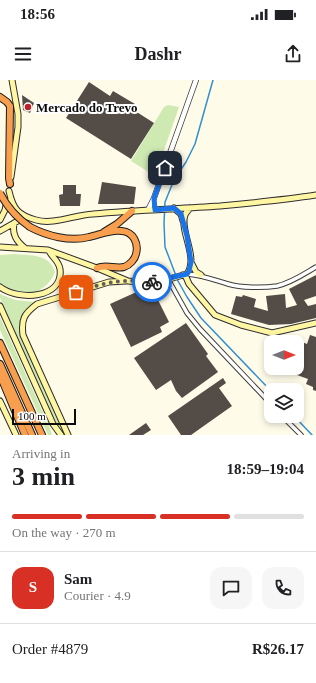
<!DOCTYPE html>
<html lang="en">
<head>
<meta charset="utf-8">
<style>
	body { margin:0; font-family:"Times New Roman",serif; background:#f6f6f6; color:#202124; height:100vh; display:flex; flex-direction:column; font-size:15px; white-space:nowrap }
	* { box-sizing:border-box; margin:0 }
	p { font-size:13px; color:#757577 }
	.icon { flex:none; width:22px; height:22px; fill:none; stroke:currentColor; stroke-width:2; stroke-linecap:round; stroke-linejoin:round }
	.map { position:relative; height:355px; overflow:hidden }
	.details { display:flex; flex-direction:column; background:#fff; flex:1 }
	.details>* { flex:none }
	.needle { width:26px; rotate:90deg }
	.controls { position:absolute; left:264px; top:255px; display:grid; gap:8px }
	.controls a { display:grid; place-items:center; width:40px; height:40px; border-radius:8px; background:#fff; box-shadow:0 2px 6px #0003; font-size:20px }
	.scale { position:absolute; left:12px; bottom:10px; width:64px; box-sizing:border-box; padding-left:4px; border:2px solid #0b0b0b; border-top:0; font-size:11px; line-height:14px; white-space:nowrap; color:#0b0b0b; -webkit-text-stroke:3px #fff; paint-order:stroke }
	.pin { position:absolute; display:grid; place-items:center; width:34px; height:34px; color:#fff; margin:-17px; border-radius:8px; box-shadow:0 2px 6px #0006 }
	.courier { position:absolute; display:grid; place-items:center; width:40px; height:40px; margin:-20px; border:3px solid #1a73e8; border-radius:50%; background:#fff; color:#222; box-shadow:0 1px 5px #0007 }
	.head em { font-style:normal; font-weight:800 }
	.head div { display:flex; flex-direction:column-reverse }
	.head { display:flex; align-items:center; justify-content:space-between; height:68px; padding:0 12px }
	h1 { font-size:26px; font-weight:800; line-height:30px }
	.bar { display:grid; grid-template-columns:repeat(4,1fr); gap:6px 4px; align-content:center; height:48px; padding:0 12px }
	.bar i { height:5px; border-radius:3px; background:#e0e0e0 }
	.bar .on { background:#d93025 }
	.bar p { grid-column:span 4 }
	.line { display:flex; align-items:center; gap:10px; padding:0 12px; border-top:1px solid #e0e0e0 }
	.line div { flex:1 }
	.round { display:grid; place-items:center; flex:none; width:42px; height:42px; border-radius:12px; background:#f6f6f6 }
	.status { display:flex; justify-content:space-between; align-items:center; height:28px; padding:0 20px; background:#fff; direction:ltr }
	.status svg { height:11px; fill:currentColor }
	header { display:flex; justify-content:space-between; align-items:center; height:52px; padding:0 12px; background:#fff; font-size:18px; font-weight:800 }
	.map>svg:first-child { display:block }
	.green { fill:#cfe9b3 }
	.lines { fill:none; stroke-linecap:round; stroke-linejoin:round }
	.stream { stroke:#338fd0; stroke-width:1.5 }
	.building { fill:#544c47 }
	.minor-casing { stroke:#3e3e3e; stroke-width:5.5 }
	.tertiary-casing { stroke:#3e3e3e; stroke-width:6 }
	.secondary-casing { stroke:#2d2d2d; stroke-width:7 }
	.motorway-casing { stroke:#1c1c1c; stroke-width:8 }
	.minor { stroke:#fff; stroke-width:3.5 }
	.tertiary { stroke:#fff; stroke-width:4.5 }
	.secondary { stroke:#fff6a4; stroke-width:5 }
	.motorway { stroke:#f79e4f; stroke-width:6 }
	.motorway-bridge-casing { stroke:#1c1c1c; stroke-width:8; stroke-linecap:butt }
	.motorway-bridge { stroke:#f79e4f; stroke-width:6 }
	.done { stroke:#605f59; stroke-width:4; stroke-dasharray:0 7.2 }
	.route { stroke:#1a73e8; stroke-width:5 }
	.poi-dot { fill:#bd2127; stroke:#fff; stroke-width:1.5 }
	.labels { text-anchor:middle; dominant-baseline:central; stroke-width:4; stroke-linejoin:round; paint-order:stroke }
	.poi-label { font-size:13px; font-weight:bold; fill:#0b0b0b; stroke:#fff; text-anchor:start }
</style>
</head>
<body>
<div class="status"><b>18:56</b><svg viewBox="0 0 49 12"><path d="M0 12V9h3v3zM5 12V6h3v6zM10 12V3h3v9zM15 12V0h3v12zM26 1h20v11H26zM47 4h2v5h-2z"/></svg></div>
<header><svg class="icon" aria-label="menu" viewBox="0 0 24 24"><path d="M4 6h16M4 12h16M4 18h16"/></svg>Dashr<svg class="icon" aria-label="share" viewBox="0 0 24 24"><path d="M12 15V3M7 8l5-5 5 5M5 13v7h14v-7"/></svg></header>
<div class="map">
<svg width="316" height="355" viewBox="0 0 316 355">
	<rect width="100%" height="100%" fill="#fffbe9"/>
	<!-- green -->
	<path class="green" d="M168,25L179,27L155,96L131,81L164,27Z
		M15,174C31,176 49,173 55,192C46,216 19,219 0,203V175Z
		M0,214L15,220L35,222C24,232 18,237 20,254L65,355H62L0,218Z
		M0,237L50,348L52,355H48L0,250Z"/>
	<g class="lines">
		<!-- stream -->
		<path class="stream" d="M213,0L195,64L186,82L174,100L165,122L164,143L165,167L178,201L187,217L201,238L271,311
			M294,336L312,355"/>
	</g>
	<!-- building -->
	<path class="building" d="M89,2L110,16L113,11L135,24L132,29L154,43L131,79L66,38Z
		M22,15L34,23L30,33L23,30Z
		M102,102L136,107L134,124H98Z
		M63,105H76V114H81L80,126H60L59,115L63,114Z
		M316,195V216L304,220L308,226L316,224V238L291,244L269,245L231,234L236,216L242,217L243,215L256,219L254,227L268,231L266,216L285,214L286,228L297,225L289,209Z
		M143,209L147,218L155,214L169,242L160,247L162,252L131,267L110,224Z
		M186,243L208,274L206,276L218,292L182,318L176,311L171,300L156,310L134,278Z
		M310,255L316,257V311L313,310V307L306,304L308,299L297,295L299,289H297V260L307,264Z
		M223,298L226,303L219,308L232,326L191,355H181L168,336Z
		M146,343L151,350L143,355H129Z"/>
	<g class="lines">
		<defs>
			<path id="minor" d="M187,194C202,195 214,200 228,204C241,208 264,208 277,206C291,203 304,194 316,187
				M168,199L187,233L200,249L271,324
				M282,336L301,355"/>
			<path id="tertiary" d="M148,130L154,118L196,0"/>
			<path id="secondary" d="M11,97L18,47V34L12,0
				M9,111C13,129 18,135 36,140C54,145 74,135 93,134C135,130 177,129 220,126C252,123 284,120 316,115
				M174,128L181,134L183,141
				M0,140L5,130L7,121
				M14,143C12,154 16,161 25,168
				M0,151L23,138
				M0,167L48,170L97,188L128,201L139,202L162,201L187,194C199,177 179,151 185,135C186,132 189,130 190,128
				M192,184L196,192L201,195
				M183,195L186,197L189,204L215,235L241,245L272,253L316,243
				M0,207C18,221 64,219 60,189C59,181 52,177 49,171
				M0,226L53,344L61,355
				M0,321L16,355
				M68,355L23,255C21,239 24,234 37,224L109,202L126,201"/>
			<path id="motorway" d="M0,17L7,22L10,26L9,98L10,104
				M30,147C47,156 70,162 89,157C99,155 111,149 122,151C133,152 139,163 136,174C135,179 130,185 124,187C115,189 106,184 97,188
				M104,152L117,144L132,131
				M0,263L42,355
				M0,284L32,355
				M2,292V300L25,355"/>
		</defs>
		<!-- minor casing -->
		<use href="#minor" class="minor-casing"/>
		<!-- tertiary casing -->
		<use href="#tertiary" class="tertiary-casing"/>
		<!-- secondary casing -->
		<use href="#secondary" class="secondary-casing"/>
		<!-- motorway casing -->
		<use href="#motorway" class="motorway-casing"/>
		<!-- minor -->
		<use href="#minor" class="minor"/>
		<!-- tertiary -->
		<use href="#tertiary" class="tertiary"/>
		<!-- secondary -->
		<use href="#secondary" class="secondary"/>
		<!-- motorway -->
		<use href="#motorway" class="motorway"/>
		<defs>
			<path id="motorway-bridge" d="M0,113C7,127 17,138 30,147"/>
		</defs>
		<!-- motorway-bridge casing -->
		<use href="#motorway-bridge" class="motorway-bridge-casing"/>
		<!-- motorway-bridge -->
		<use href="#motorway-bridge" class="motorway-bridge"/>
	</g>
	<g class="lines">
		<!-- done -->
		<path class="done" d="M76,212C92,207 109,201 126,201C135,200 143,203 152,202"/>
		<!-- route -->
		<path class="route" d="M152,202L187,194L189,191L191,182L187,156L181,134L174,128L155,130L154,118L165,88"/>
	</g>
	<!-- markers -->
	<circle class="poi-dot" cx="28" cy="27" r="4"/>
	<g class="labels">
		<!-- poi labels -->
		<g class="poi-label">
			<text x="36" y="27">Mercado do Trevo</text>
		</g>
	</g>
</svg>
<div class="controls">
<a><svg class="needle" viewBox="-14 -14 28 28"><path d="M0-13l5 13h-10z" fill="#e53935"/><path d="M0 13l5-13h-10z" fill="#757577"/></svg></a>
<a><svg class="icon" aria-label="layers" viewBox="0 0 24 24"><path d="M12 4l9 5-9 5-9-5zM3 14l9 5 9-5"/></svg></a>
</div>
<div class="scale">100 m</div>
<div class="pin" style="left:76px;top:212px;background:#ea580c"><svg class="icon" aria-label="bag" viewBox="0 0 24 24"><path d="M5 8h14l-1 12H6zM9 8a3 3 0 0 1 6 0"/></svg></div>
<div class="pin" style="left:165px;top:88px;background:#1f2937"><svg class="icon" aria-label="home" viewBox="0 0 24 24"><path d="M3 11l9-7 9 7M6 9v11h12V9"/></svg></div>
<div class="courier" style="left:152px;top:202px"><svg class="icon" aria-label="bike" viewBox="0 0 24 24"><circle cx="6" cy="16" r="4"/><circle cx="18" cy="16" r="4"/><path d="M6 16l4-8h5l3 8M10 8l3 8H6M13 5h3"/></svg></div>
</div>
<section class="details">
<div class="head"><div><h1>3 min</h1><p>Arriving in</p></div><em>18:59–19:04</em></div>
<div class="bar"><i class="on"></i><i class="on"></i><i class="on"></i><i></i><p>On the way · 270 m</p></div>
<div class="line" style="height:72px"><b class="round" style="background:#d93025;color:#fff">S</b><div><b>Sam</b><p>Courier · 4.9</p></div><a class="round"><svg class="icon" aria-label="chat" viewBox="0 0 24 24"><path d="M4 5h16v11H9l-5 4z"/></svg></a><a class="round"><svg class="icon" aria-label="phone" viewBox="0 0 24 24"><path d="M5 4h4l2 5-3 2q2 4 5 5l2-3 5 2v4C11 20 4 13 5 4z"/></svg></a></div>
<div class="line" style="height:52px"><div>Order #4879</div><b>R$26.17</b></div>
</section>
</body>
</html>
